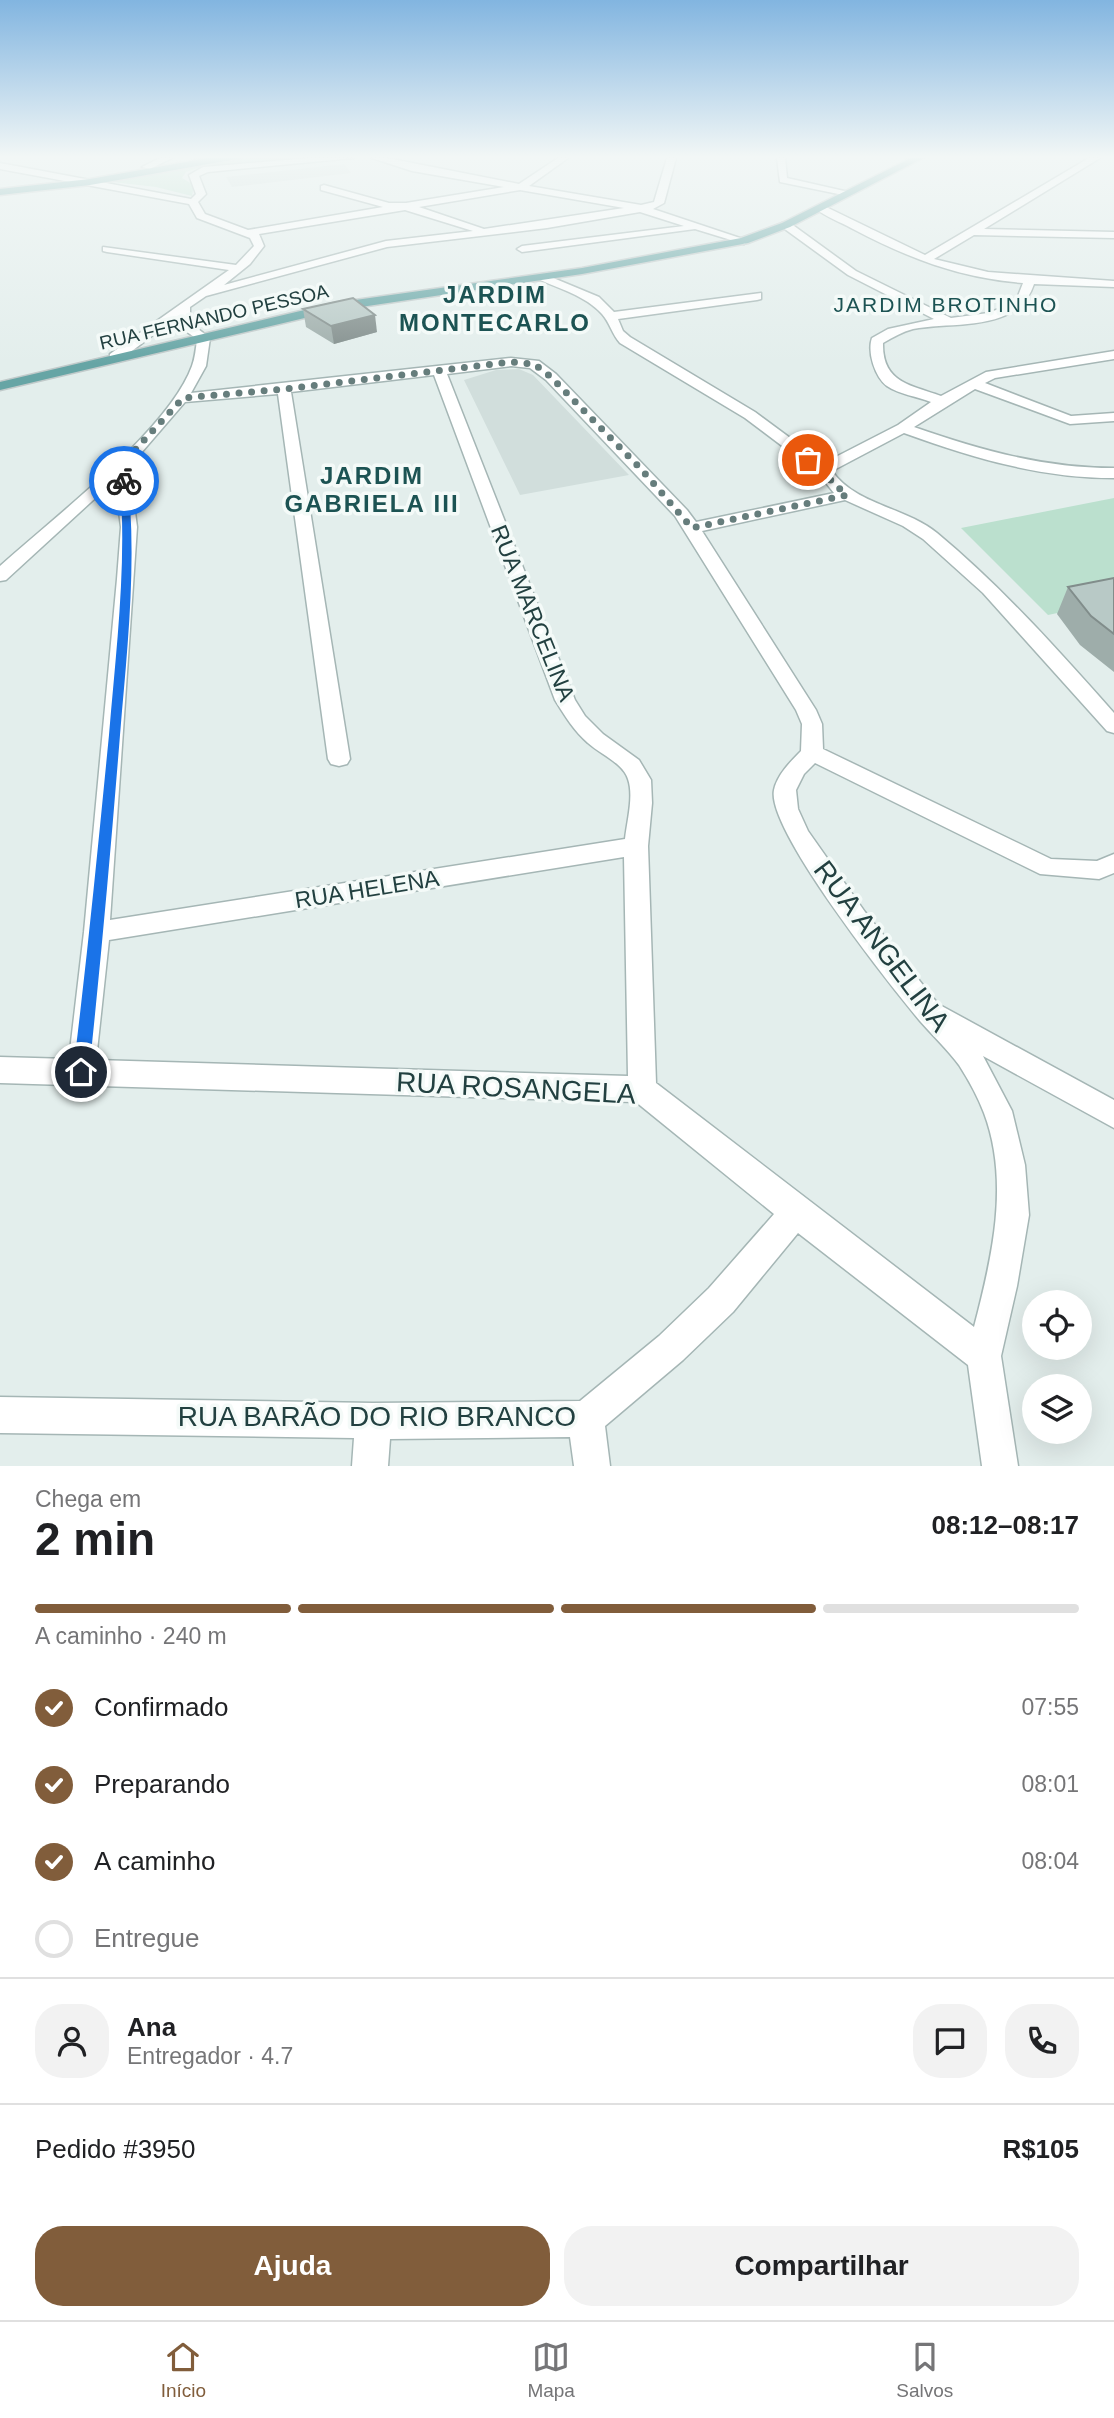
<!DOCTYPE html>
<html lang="pt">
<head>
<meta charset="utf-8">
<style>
	body { margin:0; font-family:Helvetica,sans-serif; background:#f2f2f2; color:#202124; height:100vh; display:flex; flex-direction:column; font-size:26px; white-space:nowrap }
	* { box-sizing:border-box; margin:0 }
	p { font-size:23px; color:#757577 }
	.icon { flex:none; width:38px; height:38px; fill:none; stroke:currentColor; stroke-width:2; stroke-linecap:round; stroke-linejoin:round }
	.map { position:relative; height:1466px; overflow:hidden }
	.sheet { display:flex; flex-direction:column; background:#fff; flex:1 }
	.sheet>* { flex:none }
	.buttons { position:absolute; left:1022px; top:1290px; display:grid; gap:14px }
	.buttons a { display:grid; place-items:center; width:70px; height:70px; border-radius:50%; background:#fff; box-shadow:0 7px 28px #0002; font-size:35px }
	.pin { position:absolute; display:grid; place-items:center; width:60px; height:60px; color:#fff; margin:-30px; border:4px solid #fff; border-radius:50%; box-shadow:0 2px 7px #0007 }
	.courier { position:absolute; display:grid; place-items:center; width:70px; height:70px; margin:-35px; border:5px solid #1a73e8; border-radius:50%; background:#fff; color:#222; box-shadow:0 2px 9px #0007 }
	.headline em { font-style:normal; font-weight:700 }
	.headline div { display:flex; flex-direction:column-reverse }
	.headline { display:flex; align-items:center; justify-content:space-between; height:119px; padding:0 35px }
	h1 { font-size:46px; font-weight:700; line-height:52px }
	.bar { display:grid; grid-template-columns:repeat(4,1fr); gap:10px 7px; align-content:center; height:84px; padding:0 35px }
	.bar i { height:9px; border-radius:5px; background:#e0e0e0 }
	.bar .active { background:#815d3b }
	.bar p { grid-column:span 4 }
	.line { display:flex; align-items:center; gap:18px; padding:0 35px; border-top:2px solid #e0e0e0 }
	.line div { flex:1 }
	.round { display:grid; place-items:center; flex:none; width:74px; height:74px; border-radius:28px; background:#f2f2f2 }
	ol { padding:0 35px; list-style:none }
	li { display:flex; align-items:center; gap:21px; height:77px }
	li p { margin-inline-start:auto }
	li .icon { padding:7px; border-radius:50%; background:#815d3b; color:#fff; stroke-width:4 }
	li:last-child { color:#757577 }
	li i { width:38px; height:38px; border:4px solid #e0e0e0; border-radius:50% }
	.cta { display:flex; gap:14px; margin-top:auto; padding:14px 35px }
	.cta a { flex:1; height:80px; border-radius:28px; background:#815d3b; color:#fff; font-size:28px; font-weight:700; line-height:80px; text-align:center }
	.cta a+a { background:#f2f2f2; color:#202124 }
	.tab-bar { display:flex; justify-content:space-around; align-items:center; height:98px; border-top:2px solid #e0e0e0; background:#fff; font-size:19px; color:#757577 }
	.tab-bar a { display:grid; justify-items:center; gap:4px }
	.tab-bar .active { color:#815d3b }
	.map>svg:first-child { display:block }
	.built { fill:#d1dedc }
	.green { fill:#bbe0ce }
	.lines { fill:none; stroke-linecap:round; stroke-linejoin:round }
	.minor-casing { stroke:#a5b6b5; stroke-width:3 }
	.major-casing { stroke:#c1caca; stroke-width:3 }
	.minor { fill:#fff; fill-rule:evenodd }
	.major { fill:#66a5a5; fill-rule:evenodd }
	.wall { fill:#9eadaa }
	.shaded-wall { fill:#818d8b }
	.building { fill:#b8c9c6; stroke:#818d8b; stroke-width:2 }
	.route { fill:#1a73e8 }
	.done { stroke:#667d7c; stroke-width:7; stroke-dasharray:0 12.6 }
	.labels { text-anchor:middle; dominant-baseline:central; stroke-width:7; stroke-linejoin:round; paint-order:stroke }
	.far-street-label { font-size:19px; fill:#224040; stroke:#f4faf8 }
	.far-quarter-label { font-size:21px; letter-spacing:2px; fill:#1c5353; stroke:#f4faf8 }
	.street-label { font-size:23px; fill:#224040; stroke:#f4faf8 }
	.far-district-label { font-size:24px; font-weight:bold; letter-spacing:2px; fill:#1c5353; stroke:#f4faf8 }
	.near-street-label { font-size:28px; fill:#224040; stroke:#f4faf8 }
</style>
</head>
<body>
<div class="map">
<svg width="1114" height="1466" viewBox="0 0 1114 1466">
	<rect width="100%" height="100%" fill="#e3eeec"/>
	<!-- built -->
	<path class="built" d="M344,164L351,173L232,187L226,177Z
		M519,369L533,375L629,475L520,495L464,380L496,370Z"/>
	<!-- green -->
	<path class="green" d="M253,158H325L201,167L186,172L182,178L194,185L192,196L156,187L104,181L187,165Z
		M1114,498V601L1048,615L961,528Z"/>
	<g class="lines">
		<defs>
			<path id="minor" d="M160,158H172L150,169L142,167Z
				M310,158H353L208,172L199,176L206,194L198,202L205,214L248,230L383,207L321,190V186L324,185L389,203H406L504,187L412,171L372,158H387L519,184L558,158H568L529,186L641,205L654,202L667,158H676L664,203L653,209L749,241L744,244L695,229L522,252L517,249L522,246L684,226L640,212L547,228L387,247L206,296L190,307V323L210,338L206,366L191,393L511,358L539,361L556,374L687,510L696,522L834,493L818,473L745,418L620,343C612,334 610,323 602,314C586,296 560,289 538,279V275H546L599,297L614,312L761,293V299L757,300L618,319L623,331L630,337L755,412L824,463L898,425L931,402C919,397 898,394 887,386C875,377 867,352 872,338L888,329L934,319L848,275L782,227V223H790L856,271L951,318L988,313L1004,307L1018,296L1023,283C960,278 908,258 853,229C841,222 825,217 815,208L824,206L925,255L1089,158H1100L984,229L1114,232V238L974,235L934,259L988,272L1114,281V287L1034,284C1018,333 953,321 913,329C902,332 893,337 883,343C882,383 911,385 941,396L986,372L1114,351V359L995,378L985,383L1071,416L1114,413V421L1070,424L975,389L914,427C980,450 1044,468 1114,468V478C1040,478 973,458 904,433L832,471C856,505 905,507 937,533C1002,587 1058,650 1114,713V733L1107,731L983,593L923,539L903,526L845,500L702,531L816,710L822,724L823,749L1051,859L1097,861L1114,854V873L1099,879L1040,874L815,763L804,774L796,790L798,809L808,831L865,912L938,1004L1114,1100V1128L983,1056L1012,1111L1025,1165L1029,1215L1017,1286L1001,1356L1018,1466H982L968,1365L798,1233L733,1312L683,1360L605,1426L610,1466H574L570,1437L390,1439L388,1466H352L354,1438L0,1433V1397L373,1403L580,1401L659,1336L709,1288L774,1214L636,1102L0,1083V1057L69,1059L84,932L117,579L121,527L115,480L6,580L0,581V566C52,519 169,430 192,366C195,358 196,348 197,339L180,327L178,316L120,360H110V354L229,270L107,252L103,251V247L236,265L254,246L250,238L197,218L189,204L0,169V163L191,199L196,194L189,175L203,167ZM520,190L624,208L484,229L419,207ZM405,210L473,231L386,241L224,285L250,264L264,246L259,234ZM511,366L530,368L546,380L675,516L796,710L802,724L801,751C791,761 777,775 774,790C766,829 891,986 920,1021C933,1036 948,1050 959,1065C968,1079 978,1097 984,1113C1010,1182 992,1258 974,1327L656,1083L648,846L652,803L651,780L639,760L603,734L585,716L575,700L447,374ZM434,375L555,700C565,716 574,731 588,743C600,754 623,763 628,779C634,796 627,821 625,839L110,920L137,527L129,467L185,402L278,394L328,759L331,764L339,766L347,764L350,759L291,392ZM624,857L628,1076L96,1060L109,940Z
				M777,158H785L787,178L853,193L848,196L780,182Z"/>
			<path id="major" d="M208,158H242L90,185L0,195V189L90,179Z
				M911,158H923L790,227L748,243L582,274L334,311L0,390V382L334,303L582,268L741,238L782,223Z"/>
		</defs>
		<!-- minor casing -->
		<use href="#minor" class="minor-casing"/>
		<!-- major casing -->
		<use href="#major" class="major-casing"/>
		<!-- minor -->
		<use href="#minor" class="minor"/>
		<!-- major -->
		<use href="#major" class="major"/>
	</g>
	<!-- wall -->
	<path class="wall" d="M303,309L377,332L334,344L306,327Z
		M1114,578V672L1080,645L1057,614L1068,587Z"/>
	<!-- shaded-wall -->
	<path class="shaded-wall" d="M375,315L377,332L334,344L331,326Z"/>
	<!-- building -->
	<path class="building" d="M353,298L375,315L331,326L303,309Z
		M1114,578V634L1091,616L1068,587Z"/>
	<!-- sky -->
	<linearGradient id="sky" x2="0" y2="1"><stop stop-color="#82b5e0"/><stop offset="0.43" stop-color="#f2f7f6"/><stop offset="1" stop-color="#f2f7f6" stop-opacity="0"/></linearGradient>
	<rect width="1114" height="364" fill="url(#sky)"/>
	<!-- route -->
	<path class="route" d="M124,478L128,481C137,565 127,651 120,735C111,847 101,960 89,1072L86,1077L81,1079L76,1077L73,1072C87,960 98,847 109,735C116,651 127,565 120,481Z"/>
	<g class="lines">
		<!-- done -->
		<path class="done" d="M124,481L121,465L183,398L284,389L511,362L534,364L551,377L641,469L692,528L847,495C833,484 823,470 808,460"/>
	</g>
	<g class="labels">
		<!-- far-street labels -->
		<g class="far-street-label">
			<text transform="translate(214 317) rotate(-13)">RUA FERNANDO PESSOA</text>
		</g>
		<!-- far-quarter labels -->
		<g class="far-quarter-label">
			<text x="946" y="304">JARDIM BROTINHO</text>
		</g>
		<!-- street labels -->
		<g class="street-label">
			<text transform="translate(533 613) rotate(68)">RUA MARCELINA</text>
			<text transform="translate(367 889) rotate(-9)">RUA HELENA</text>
		</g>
		<!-- far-district labels -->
		<g class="far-district-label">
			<text x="495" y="294">JARDIM<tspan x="495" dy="28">MONTECARLO</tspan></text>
			<text x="372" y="475">JARDIM<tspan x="372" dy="28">GABRIELA III</tspan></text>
		</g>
		<!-- near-street labels -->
		<g class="near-street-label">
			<text transform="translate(882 946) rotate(53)">RUA ANGELINA</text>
			<text transform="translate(516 1088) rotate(3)">RUA ROSANGELA</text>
			<text x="377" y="1416">RUA BARÃO DO RIO BRANCO</text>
		</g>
	</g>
</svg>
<div class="buttons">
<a><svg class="icon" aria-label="locate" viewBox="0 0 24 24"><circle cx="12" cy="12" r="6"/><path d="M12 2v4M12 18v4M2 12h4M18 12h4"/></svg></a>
<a><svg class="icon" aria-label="layers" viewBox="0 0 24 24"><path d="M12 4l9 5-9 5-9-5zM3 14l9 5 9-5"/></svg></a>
</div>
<div class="pin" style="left:808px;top:460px;background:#ea580c"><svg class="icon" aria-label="bag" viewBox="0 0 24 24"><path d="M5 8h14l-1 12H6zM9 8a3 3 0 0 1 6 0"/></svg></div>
<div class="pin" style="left:81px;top:1072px;background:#1f2937"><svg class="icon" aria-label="home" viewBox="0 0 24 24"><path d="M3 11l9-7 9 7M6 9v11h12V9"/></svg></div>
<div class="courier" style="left:124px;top:481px"><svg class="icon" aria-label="bike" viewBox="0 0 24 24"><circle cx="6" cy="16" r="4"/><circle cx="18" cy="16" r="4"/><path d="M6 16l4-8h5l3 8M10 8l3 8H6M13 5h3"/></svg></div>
</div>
<section class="sheet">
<div class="headline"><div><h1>2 min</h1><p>Chega em</p></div><em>08:12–08:17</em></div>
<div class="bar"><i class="active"></i><i class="active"></i><i class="active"></i><i></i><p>A caminho · 240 m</p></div>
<ol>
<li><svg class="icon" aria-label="check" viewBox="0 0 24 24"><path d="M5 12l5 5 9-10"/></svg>Confirmado<p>07:55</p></li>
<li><svg class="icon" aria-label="check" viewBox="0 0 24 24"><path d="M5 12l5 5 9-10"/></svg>Preparando<p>08:01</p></li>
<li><svg class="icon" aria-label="check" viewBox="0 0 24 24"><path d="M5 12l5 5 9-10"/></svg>A caminho<p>08:04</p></li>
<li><i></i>Entregue</li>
</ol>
<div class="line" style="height:126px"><a class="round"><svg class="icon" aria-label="person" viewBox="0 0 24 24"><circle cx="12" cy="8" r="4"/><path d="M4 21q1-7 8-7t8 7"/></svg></a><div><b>Ana</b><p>Entregador · 4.7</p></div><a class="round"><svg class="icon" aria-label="chat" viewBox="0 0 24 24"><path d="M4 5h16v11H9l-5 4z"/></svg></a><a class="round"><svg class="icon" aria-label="phone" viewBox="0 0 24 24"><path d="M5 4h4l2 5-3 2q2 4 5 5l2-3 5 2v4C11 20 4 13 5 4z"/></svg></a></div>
<div class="line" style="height:91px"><div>Pedido #3950</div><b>R$105</b></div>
<div class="cta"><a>Ajuda</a><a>Compartilhar</a></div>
</section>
<nav class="tab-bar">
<a class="active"><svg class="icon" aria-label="home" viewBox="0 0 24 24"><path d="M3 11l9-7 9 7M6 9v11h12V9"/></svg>Início</a>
<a><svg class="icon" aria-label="map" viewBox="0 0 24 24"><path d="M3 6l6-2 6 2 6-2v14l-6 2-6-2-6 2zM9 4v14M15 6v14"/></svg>Mapa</a>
<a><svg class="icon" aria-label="saved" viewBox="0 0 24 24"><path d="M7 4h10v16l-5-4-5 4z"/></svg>Salvos</a>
</nav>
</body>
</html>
